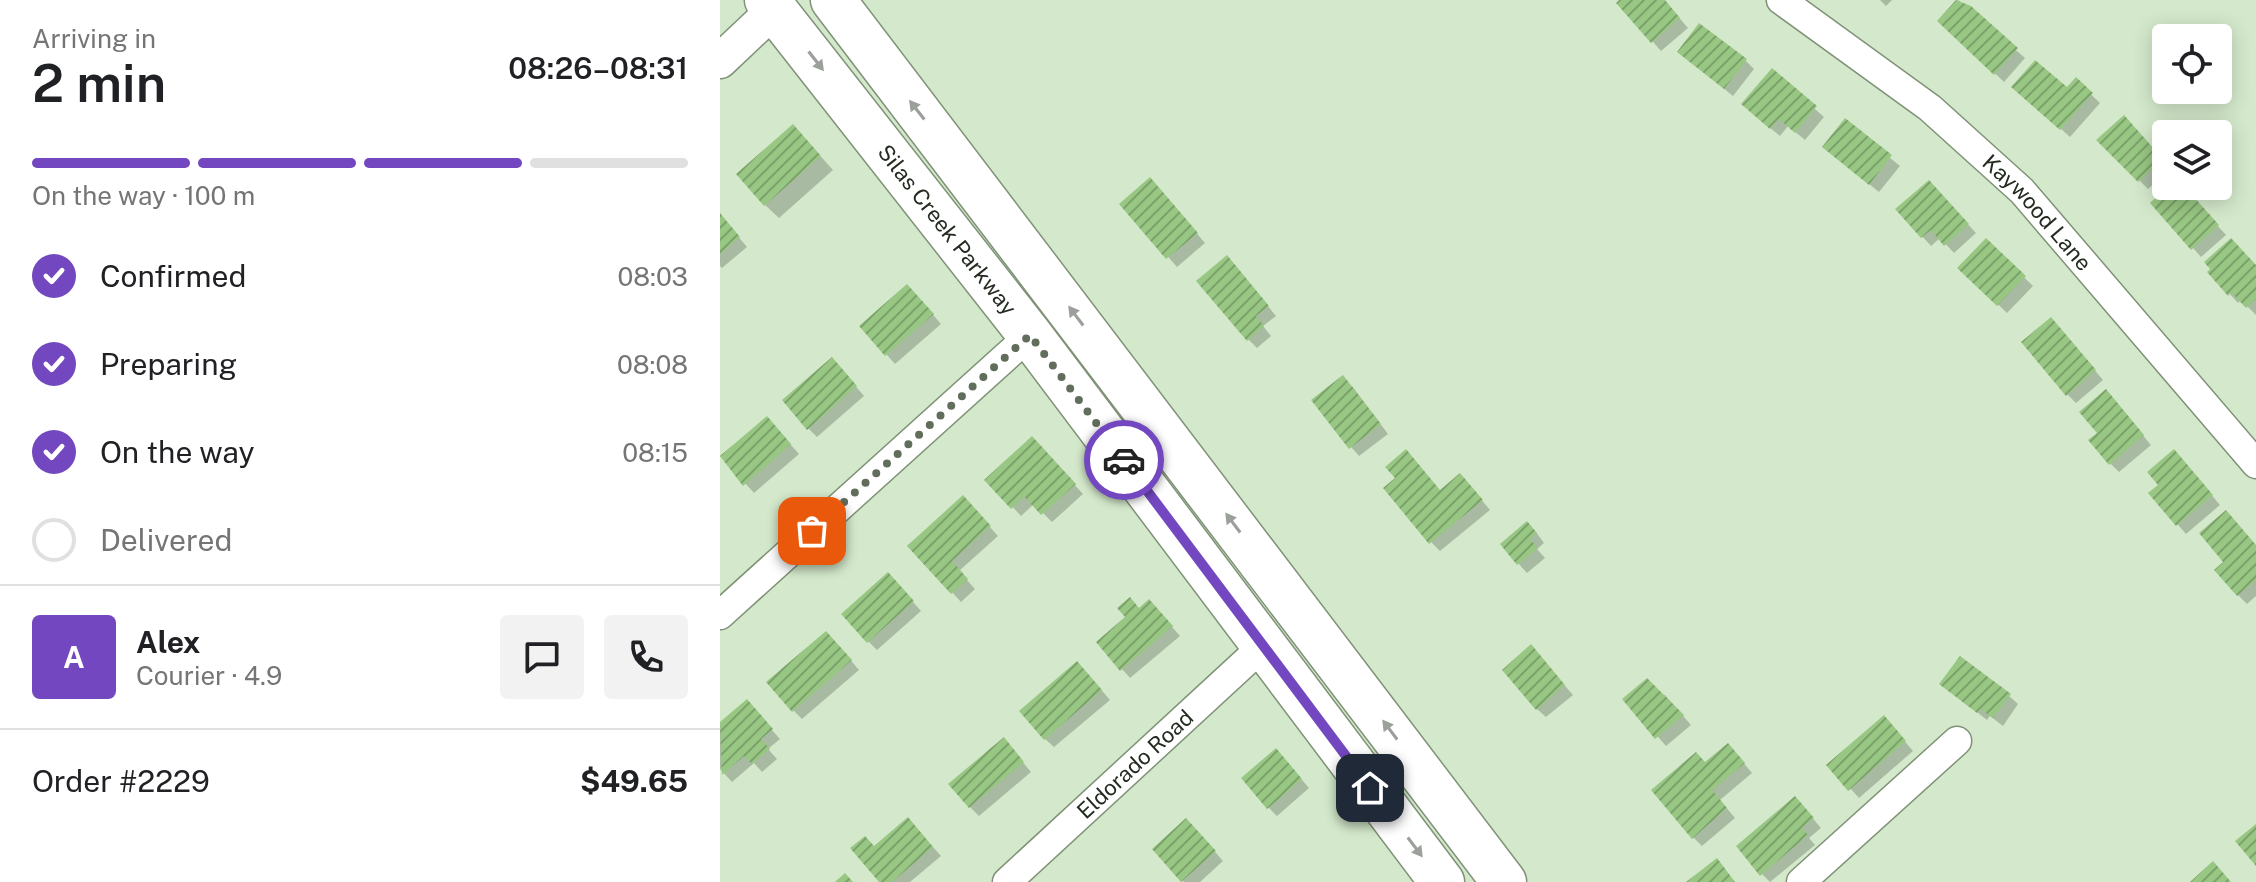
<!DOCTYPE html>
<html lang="en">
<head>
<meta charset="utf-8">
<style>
	body { margin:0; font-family:"Public Sans",sans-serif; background:#f2f2f2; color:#202124; height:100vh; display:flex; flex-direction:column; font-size:30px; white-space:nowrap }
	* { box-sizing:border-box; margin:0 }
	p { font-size:26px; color:#757577 }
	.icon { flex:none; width:44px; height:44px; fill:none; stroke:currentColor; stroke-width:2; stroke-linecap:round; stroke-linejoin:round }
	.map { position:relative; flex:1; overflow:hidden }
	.side { display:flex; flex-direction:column; background:#fff; width:720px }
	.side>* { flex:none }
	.fabs { position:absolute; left:1432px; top:24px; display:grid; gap:16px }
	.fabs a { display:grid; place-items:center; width:80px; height:80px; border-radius:8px; background:#fff; box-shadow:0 4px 20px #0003; font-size:40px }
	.pin { position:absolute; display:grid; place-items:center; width:68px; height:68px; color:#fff; margin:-34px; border-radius:16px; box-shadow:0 4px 12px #0006 }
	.courier { position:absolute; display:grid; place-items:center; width:80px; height:80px; margin:-40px; border:6px solid #7347bf; border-radius:50%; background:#fff; color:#222; box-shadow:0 2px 10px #0007 }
	.overview em { font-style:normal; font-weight:600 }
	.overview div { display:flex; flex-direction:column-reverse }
	.overview { display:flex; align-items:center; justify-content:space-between; height:136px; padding:0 32px }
	h1 { font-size:52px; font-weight:600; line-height:60px }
	.bar { display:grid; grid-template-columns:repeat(4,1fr); gap:12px 8px; align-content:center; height:96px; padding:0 32px }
	.bar i { height:10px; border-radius:6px; background:#e0e0e0 }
	.bar .current { background:#7347bf }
	.bar p { grid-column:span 4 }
	.line { display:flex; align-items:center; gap:20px; padding:0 32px; border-top:2px solid #e0e0e0 }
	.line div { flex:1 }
	.round { display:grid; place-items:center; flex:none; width:84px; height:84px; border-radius:8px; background:#f2f2f2 }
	ol { padding:0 32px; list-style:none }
	li { display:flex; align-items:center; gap:24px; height:88px }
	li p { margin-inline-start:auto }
	li .icon { padding:8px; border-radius:50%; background:#7347bf; color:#fff; stroke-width:4 }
	li:last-child { color:#757577 }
	li i { width:44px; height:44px; border:4px solid #e0e0e0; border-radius:50% }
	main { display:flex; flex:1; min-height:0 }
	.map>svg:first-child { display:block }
	.shadow { fill:#0003 }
	.building { fill:url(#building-hatch) }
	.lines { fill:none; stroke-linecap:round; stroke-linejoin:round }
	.minor-casing { stroke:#7f9277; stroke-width:31 }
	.tertiary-casing { stroke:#7f9277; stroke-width:37 }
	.primary-casing { stroke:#7f9277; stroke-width:47 }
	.minor { stroke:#fff; stroke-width:28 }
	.tertiary { stroke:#fff; stroke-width:34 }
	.primary { stroke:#fff; stroke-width:44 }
	.oneway { fill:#9ca09b }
	.done { stroke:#626e5c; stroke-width:8; stroke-dasharray:0 14.4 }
	.route { stroke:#7347bf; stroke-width:10 }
	.labels { text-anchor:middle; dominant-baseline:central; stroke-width:7; stroke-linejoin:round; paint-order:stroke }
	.street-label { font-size:22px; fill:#242c21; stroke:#d4e9cb }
</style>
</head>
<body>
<main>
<section class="side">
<div class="overview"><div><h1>2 min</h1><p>Arriving in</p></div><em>08:26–08:31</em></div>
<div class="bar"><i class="current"></i><i class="current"></i><i class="current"></i><i></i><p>On the way · 100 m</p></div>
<ol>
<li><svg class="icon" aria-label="check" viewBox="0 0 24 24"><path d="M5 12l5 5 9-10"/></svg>Confirmed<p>08:03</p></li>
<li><svg class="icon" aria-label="check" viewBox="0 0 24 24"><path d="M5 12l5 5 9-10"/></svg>Preparing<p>08:08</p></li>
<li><svg class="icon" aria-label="check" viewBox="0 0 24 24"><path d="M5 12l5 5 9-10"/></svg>On the way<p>08:15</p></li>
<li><i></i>Delivered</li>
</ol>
<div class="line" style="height:144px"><b class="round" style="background:#7347bf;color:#fff">A</b><div><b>Alex</b><p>Courier · 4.9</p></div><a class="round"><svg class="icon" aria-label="chat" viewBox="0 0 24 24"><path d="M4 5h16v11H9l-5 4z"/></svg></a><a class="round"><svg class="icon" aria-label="phone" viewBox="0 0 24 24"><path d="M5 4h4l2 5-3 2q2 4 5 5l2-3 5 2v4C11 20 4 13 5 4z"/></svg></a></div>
<div class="line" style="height:104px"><div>Order #2229</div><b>$49.65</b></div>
</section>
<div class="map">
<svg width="1536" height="882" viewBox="0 0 1536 882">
	<defs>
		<pattern id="building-hatch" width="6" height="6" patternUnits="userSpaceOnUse" patternTransform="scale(2)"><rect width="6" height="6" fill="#98c783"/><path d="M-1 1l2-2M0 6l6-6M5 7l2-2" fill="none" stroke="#7ca26b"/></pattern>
	</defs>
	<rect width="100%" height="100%" fill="#d4e9cb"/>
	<!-- shadow -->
	<path class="shadow" d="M902,0H944L968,28L941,51L899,3Z
		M1160,0H1172L1166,6Z
		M1238,0L1305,58L1284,82L1220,21Z
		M959,52L1025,60L1034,69L1013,96Z
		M1052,71L1104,117L1085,140L1068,126L1060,136L1032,113Z
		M1356,80L1380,103L1350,137L1303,95L1347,90Z
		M1125,121L1180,166L1159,192L1114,156Z
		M1412,127L1446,165V173L1428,189L1379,140Z
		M86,140L113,170L59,218L45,205Z
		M1452,186H1462L1506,235L1481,257L1433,203Z
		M439,189L485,243L457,267L402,204Z
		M1217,191L1256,233L1234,253L1220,238L1211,246L1178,210Z
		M0,215L27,247L2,268L0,266Z
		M1266,240L1313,286L1287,313L1240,267Z
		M515,266L556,316L543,326L551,336L537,348L528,339Z
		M1536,267V315L1521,300L1518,303L1490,272Z
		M196,295L221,324L175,364L141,326Z
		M1339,328L1383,380L1356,403L1347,394Z
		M120,368L144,396L97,437L88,428Z
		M632,386L668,434L639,456L631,447Z
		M1394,401L1431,445L1399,472L1390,463L1380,433Z
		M55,427L79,454L34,493L2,458Z
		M320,447L363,494L332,522L314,504L301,516L267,480Z
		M1463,461L1500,505L1466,534L1431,494Z
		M749,485L770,510L720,551L711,542L721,492Z
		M252,507L278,536L239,571L255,589L241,602L190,546Z
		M816,532L824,543L817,549L825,558L807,573L782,545Z
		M1536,546V596L1527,604L1518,595L1506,562Z
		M177,584L201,611L157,650L148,641Z
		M420,610L438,611L460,636L410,678L402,669Z
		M115,642L139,670L82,719L73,710Z
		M819,656L853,695L826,717L817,709Z
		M366,672L390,700L334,747L325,739Z
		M1221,684L1289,696L1298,704L1283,726L1270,716L1267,720Z
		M945,695L971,725L946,746L905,699Z
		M27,702L60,739L48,749L57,759L42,772L34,763L12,782L0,769V724Z
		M1172,726L1193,751L1139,798L1109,765Z
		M292,749L311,772L259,816L250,807Z
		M1016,754L1032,773L1000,800L1015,818L982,846L973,837L986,764Z
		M565,760L589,788L557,816L548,807Z
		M1084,808L1101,828L1089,838L1095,845L1050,882L1042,874Z
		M197,829L221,856L190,882H162L155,848Z
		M475,829L503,861L480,882H464L434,849Z"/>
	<!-- building -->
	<path class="building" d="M899,0H945L960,18L931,43L896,3Z
		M1236,0L1251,6L1298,48L1274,75L1217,21Z
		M979,23L1027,59L1004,89L957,52Z
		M1315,60L1347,87L1356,77L1373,93L1340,130L1291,87Z
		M1052,68L1097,106L1075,133L1059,119L1050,129L1021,104Z
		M1404,115L1443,159L1418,182L1376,140Z
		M1125,118L1172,155L1149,185L1102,147Z
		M73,124L101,156L44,206L16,174Z
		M430,177L478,233L446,259L399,204Z
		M1209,180L1249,224L1224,246L1211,230L1201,238L1175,209Z
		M1449,186H1464L1499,225L1471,250L1430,203Z
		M0,213L20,237L0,254Z
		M1266,238L1306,276L1277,306L1237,268Z
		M1511,238L1536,265V299L1526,308L1511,292L1508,296L1487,272L1490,269L1484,262Z
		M507,255L549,306L536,316L544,326L527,341L476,281Z
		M187,284L214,314L165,356L139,326Z
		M1331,317L1376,370L1346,396L1301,342Z
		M112,357L137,386L87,430L62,400Z
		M623,375L661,424L629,449L591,400Z
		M1386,389L1424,435L1389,465L1368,440L1377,433L1359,412Z
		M47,416L71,444L23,486L0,456Z
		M312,436L356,484L321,515L304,496L291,509L264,480Z
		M686,449L720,490L740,473L763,500L709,544L663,488L675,478L665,467Z
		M1454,449L1493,495L1456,526L1428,493L1438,485L1427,472Z
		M243,495L271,526L232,561L248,579L231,594L187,546Z
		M1506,510L1536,545V580L1517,596L1494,570L1503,562L1479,533Z
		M807,521L817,533L810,539L818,548L797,565L780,544Z
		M168,572L194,601L147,643L121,614Z
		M410,597L419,608L429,599L453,626L400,671L376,642L405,617L397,608Z
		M106,631L132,660L72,712L46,682Z
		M811,644L845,685L816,710L782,670Z
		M1240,656L1291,694L1273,718L1260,709L1257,713L1219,684Z
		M357,661L382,690L324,740L299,711Z
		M927,678L964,715L935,739L902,699Z
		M27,699L53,729L41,739L50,749L32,764L24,756L2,775L0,722Z
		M1164,715L1186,741L1128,791L1106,765Z
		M284,737L304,762L249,808L228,784Z
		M1008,743L1025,763L992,790L1007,808L972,839L931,790L976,752L985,762Z
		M556,748L582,779L547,809L521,778Z
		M1075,796L1094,818L1082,828L1088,835L1040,876L1016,846Z
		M188,817L213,847L172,882H159L130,848L145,836L154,846Z
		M466,818L496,851L461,882L432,849Z
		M1536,824V866L1515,841Z
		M997,858L1015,882H966Z
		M1493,861L1511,882H1470Z
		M125,873L133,882H115Z"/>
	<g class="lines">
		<defs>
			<g id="minor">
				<path id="s1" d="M1061,0L1210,108L1302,191L1536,464"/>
				<path d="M0,615L310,335"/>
				<path id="s2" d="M287,882L543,646"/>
				<path d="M1081,882L1237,741"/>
			</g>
			<path id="tertiary" d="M0,61L55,9"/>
			<g id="primary">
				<path id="s3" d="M47,0L310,335L722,882"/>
				<path d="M113,0L784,882"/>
			</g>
		</defs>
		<!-- minor casing -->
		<use href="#minor" class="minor-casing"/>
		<!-- tertiary casing -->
		<use href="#tertiary" class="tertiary-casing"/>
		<!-- primary casing -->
		<use href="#primary" class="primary-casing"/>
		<!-- minor -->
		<use href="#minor" class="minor"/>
		<!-- tertiary -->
		<use href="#tertiary" class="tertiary"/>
		<!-- primary -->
		<use href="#primary" class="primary"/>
	</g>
	<!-- one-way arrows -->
	<defs><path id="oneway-solid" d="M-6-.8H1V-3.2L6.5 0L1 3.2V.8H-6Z" transform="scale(2)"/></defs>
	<g class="oneway">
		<use href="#oneway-solid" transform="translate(96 61) rotate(52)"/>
		<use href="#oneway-solid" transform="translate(197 110) rotate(-128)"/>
		<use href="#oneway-solid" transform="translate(356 316) rotate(-127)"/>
		<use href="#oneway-solid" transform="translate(513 523) rotate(-127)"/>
		<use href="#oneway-solid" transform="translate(670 730) rotate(-127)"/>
		<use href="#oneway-solid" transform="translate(695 847) rotate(53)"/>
	</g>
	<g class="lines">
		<!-- done -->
		<path class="done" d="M92,531L310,335L404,460"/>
		<!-- route -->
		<path class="route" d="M404,460L650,788"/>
	</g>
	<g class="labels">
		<!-- street labels -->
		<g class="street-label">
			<text stroke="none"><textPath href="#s1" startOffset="334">Kaywood Lane</textPath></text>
			<text stroke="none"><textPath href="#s3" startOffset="292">Silas Creek Parkway</textPath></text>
			<text stroke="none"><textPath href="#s2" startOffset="174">Eldorado Road</textPath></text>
		</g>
	</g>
</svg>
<div class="fabs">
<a><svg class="icon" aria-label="locate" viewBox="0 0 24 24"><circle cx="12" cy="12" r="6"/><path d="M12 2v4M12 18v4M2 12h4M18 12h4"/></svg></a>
<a><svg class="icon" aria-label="layers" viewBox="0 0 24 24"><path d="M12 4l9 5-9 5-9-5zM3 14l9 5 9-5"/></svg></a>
</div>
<div class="pin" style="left:92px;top:531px;background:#ea580c"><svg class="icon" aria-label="bag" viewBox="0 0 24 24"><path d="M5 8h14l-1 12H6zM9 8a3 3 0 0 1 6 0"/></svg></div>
<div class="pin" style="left:650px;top:788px;background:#1f2937"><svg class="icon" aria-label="home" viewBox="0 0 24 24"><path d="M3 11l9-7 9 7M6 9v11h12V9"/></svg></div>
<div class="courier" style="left:404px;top:460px"><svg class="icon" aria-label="car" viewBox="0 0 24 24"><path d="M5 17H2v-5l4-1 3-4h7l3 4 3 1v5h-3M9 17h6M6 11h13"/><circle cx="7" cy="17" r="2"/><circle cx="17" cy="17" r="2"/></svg></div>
</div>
</main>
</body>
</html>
